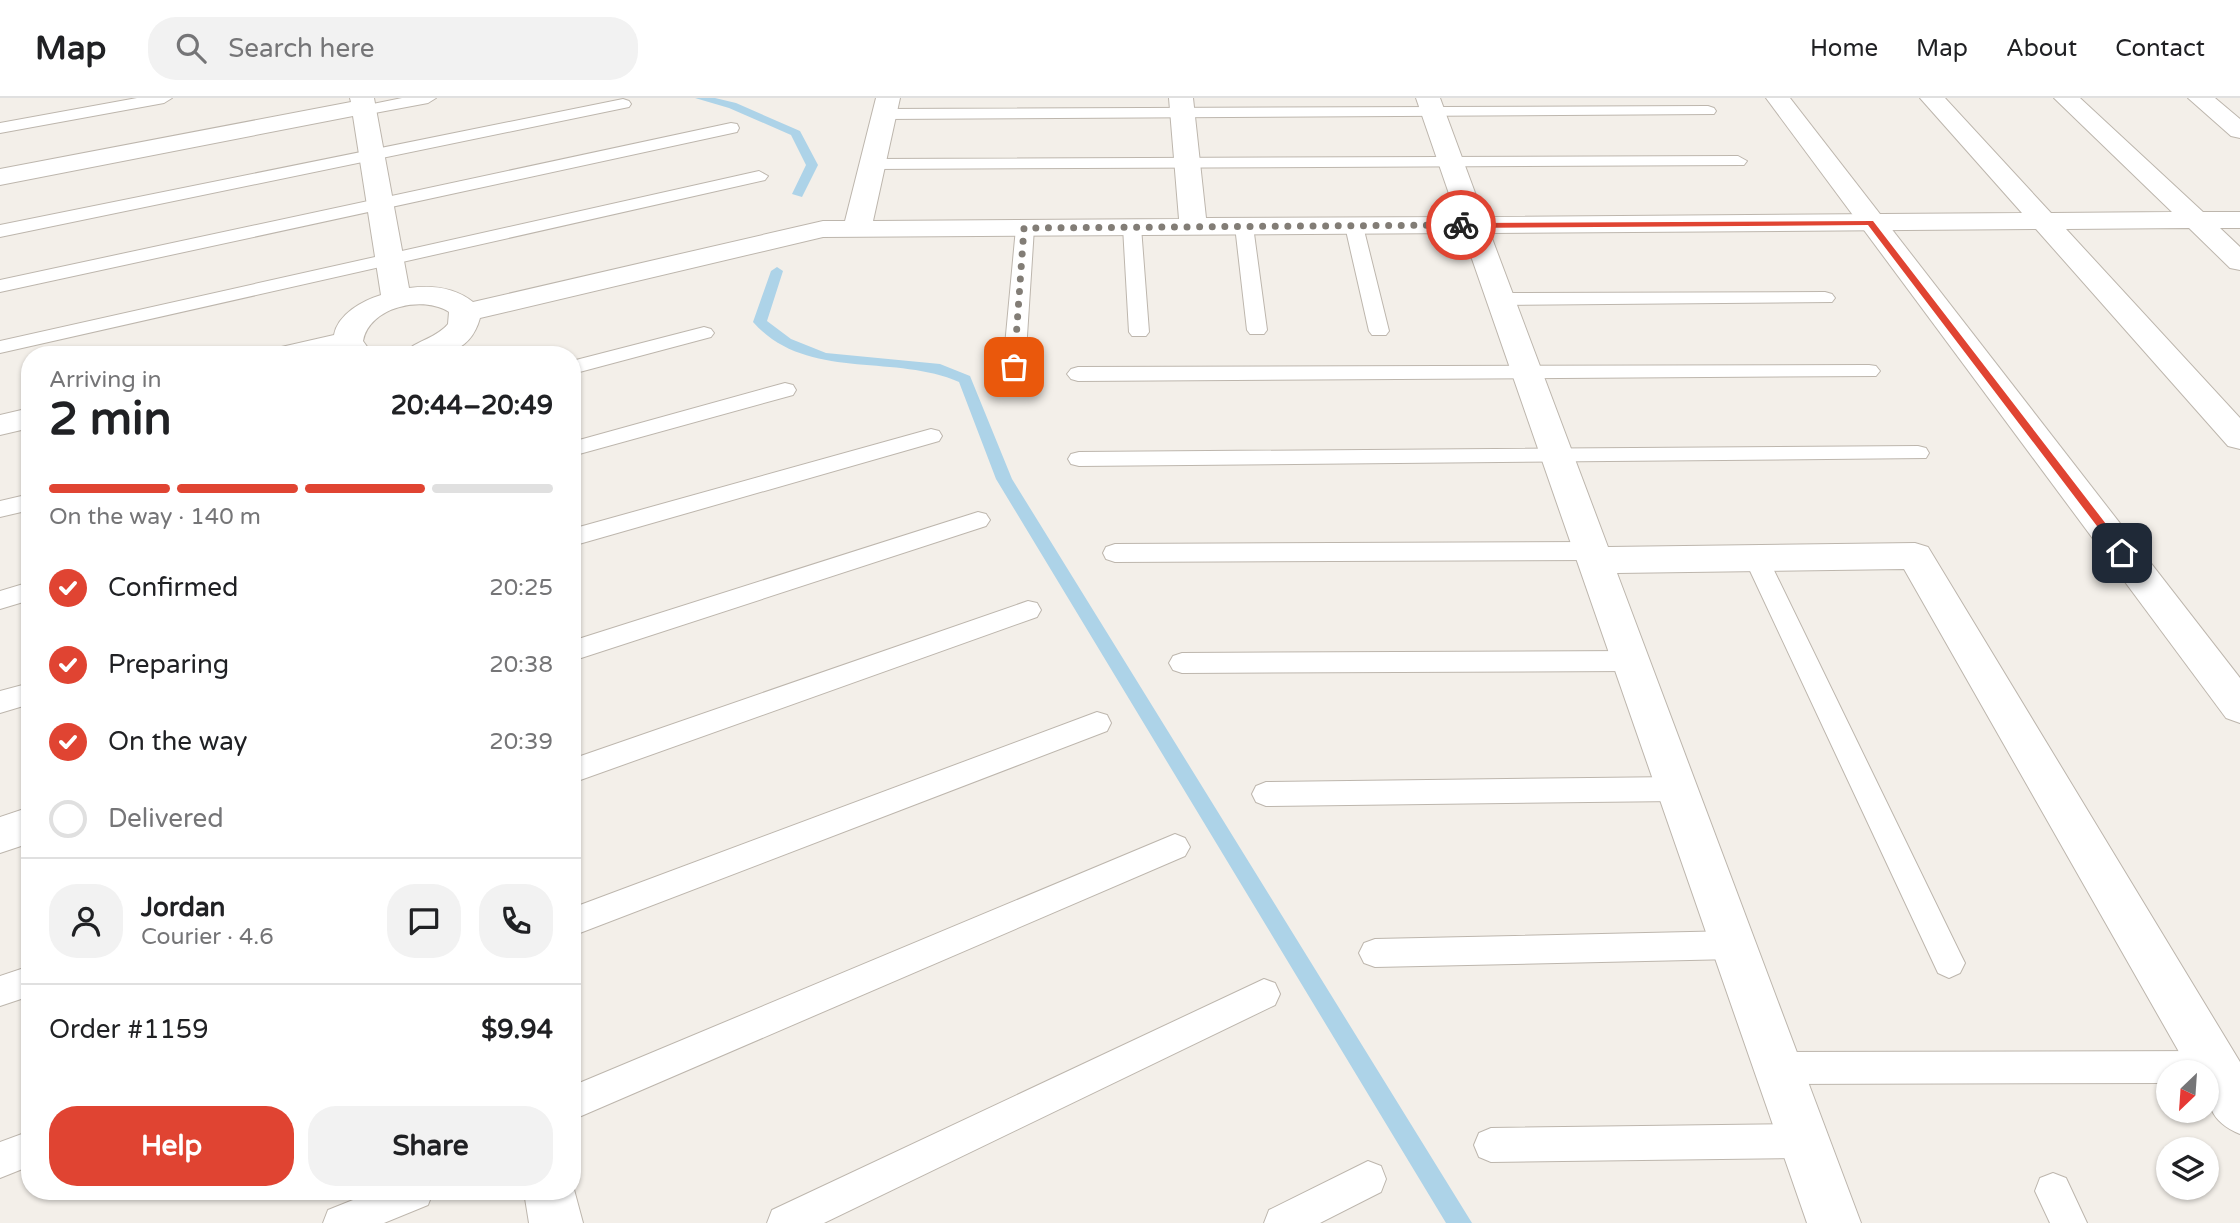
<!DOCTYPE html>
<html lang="en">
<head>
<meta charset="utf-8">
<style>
	body { margin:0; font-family:"Varela Round",sans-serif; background:#f2f2f2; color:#202124; height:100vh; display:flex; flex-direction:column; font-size:26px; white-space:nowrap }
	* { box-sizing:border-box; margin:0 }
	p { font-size:23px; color:#757577 }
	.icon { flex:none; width:38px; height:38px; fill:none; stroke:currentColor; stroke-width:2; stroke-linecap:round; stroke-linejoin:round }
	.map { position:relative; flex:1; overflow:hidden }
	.details { position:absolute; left:21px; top:248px; width:560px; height:854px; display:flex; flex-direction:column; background:#fff; border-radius:28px; box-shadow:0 2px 5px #0004 }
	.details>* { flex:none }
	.needle { width:46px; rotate:205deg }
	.tools { position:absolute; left:2156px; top:962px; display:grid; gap:14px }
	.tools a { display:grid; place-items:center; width:63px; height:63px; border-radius:50%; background:#fff; box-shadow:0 2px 5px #0004; font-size:35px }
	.pin { position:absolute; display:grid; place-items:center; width:60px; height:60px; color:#fff; margin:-30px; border-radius:14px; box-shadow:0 4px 10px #0006 }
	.courier { position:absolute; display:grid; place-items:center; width:70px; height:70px; margin:-35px; border:5px solid #e04432; border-radius:50%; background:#fff; color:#222; box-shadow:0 2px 9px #0007 }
	.overview em { font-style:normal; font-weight:800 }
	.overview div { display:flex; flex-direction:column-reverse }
	.overview { display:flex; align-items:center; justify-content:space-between; height:119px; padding:0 28px }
	h1 { font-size:46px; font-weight:800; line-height:52px }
	.bar { display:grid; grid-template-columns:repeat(4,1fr); gap:10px 7px; align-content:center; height:84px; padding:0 28px }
	.bar i { height:9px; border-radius:5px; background:#e0e0e0 }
	.bar .current { background:#e04432 }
	.bar p { grid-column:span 4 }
	.line { display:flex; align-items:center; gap:18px; padding:0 28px; border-top:2px solid #e0e0e0 }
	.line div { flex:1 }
	.round { display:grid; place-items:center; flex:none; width:74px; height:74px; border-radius:28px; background:#f2f2f2 }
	ol { padding:0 28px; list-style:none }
	li { display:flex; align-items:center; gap:21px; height:77px }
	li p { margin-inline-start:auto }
	li .icon { padding:7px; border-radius:50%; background:#e04432; color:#fff; stroke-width:4 }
	li:last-child { color:#757577 }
	li i { width:38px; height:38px; border:4px solid #e0e0e0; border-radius:50% }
	.cta { display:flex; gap:14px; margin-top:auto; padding:14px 28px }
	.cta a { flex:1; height:80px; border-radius:28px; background:#e04432; color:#fff; font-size:28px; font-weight:800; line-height:80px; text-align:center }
	.cta a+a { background:#f2f2f2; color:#202124 }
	header { display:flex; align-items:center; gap:42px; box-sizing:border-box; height:98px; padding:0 35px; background:#fff; border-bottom:2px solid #e0e0e0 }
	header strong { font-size:33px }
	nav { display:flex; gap:38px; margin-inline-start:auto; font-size:24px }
	.search { width:490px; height:63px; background:#f2f2f2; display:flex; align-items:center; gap:18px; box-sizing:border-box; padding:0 24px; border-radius:28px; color:#757577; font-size:26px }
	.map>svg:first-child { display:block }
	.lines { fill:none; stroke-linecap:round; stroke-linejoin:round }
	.stream { fill:#add3e8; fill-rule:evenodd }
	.service-casing { stroke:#bdb6ad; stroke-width:2 }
	.minor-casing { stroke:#bdb6ad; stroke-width:2 }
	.tertiary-casing { stroke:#bdb6ad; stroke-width:2 }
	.service { fill:#fff; fill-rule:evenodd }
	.minor { fill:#fff; fill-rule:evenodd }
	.tertiary { fill:#fff; fill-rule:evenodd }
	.route { fill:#e04432 }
	.done { stroke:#827d76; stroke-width:7; stroke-dasharray:0 12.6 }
</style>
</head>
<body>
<header>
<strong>Map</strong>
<div class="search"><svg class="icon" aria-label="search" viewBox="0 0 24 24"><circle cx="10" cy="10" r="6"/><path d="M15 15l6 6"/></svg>Search here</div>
<nav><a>Home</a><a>Map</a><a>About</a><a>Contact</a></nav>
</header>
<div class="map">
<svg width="2240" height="1125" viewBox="0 0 2240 1125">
	<rect width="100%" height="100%" fill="#f3efe9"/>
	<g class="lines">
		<!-- stream -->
		<path class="stream" d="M695,0H715L736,5L800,33L818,67L802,99L792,96L806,67L791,37L729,10Z
			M777,169L783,173L767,223L791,241L826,255L940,266L970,278L1012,381L1472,1125H1446L996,381L959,284C893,255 806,284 753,224L771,173Z"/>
		<defs>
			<path id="service" d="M137,0H172L164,5L0,35V25Z
				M402,0H436L428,5L364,17L356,12L358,9Z
				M623,1L629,3L631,6L629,9L0,139V127Z
				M1708,8L1714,10L1716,13L1714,16L884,21L876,16L884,11Z
				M731,25L737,26L739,30L737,34L0,194V182Z
				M1738,58L1747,63L1744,67L872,71L863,66L872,61Z
				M759,73L768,78L765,82L0,255V243Z
				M1244,122L1253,128L1267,232L1264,236H1250L1247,232L1235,128Z
				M1354,122L1363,128L1389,233L1386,237H1372L1369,233L1345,128Z
				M1132,123L1141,129L1149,234L1146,238H1132L1129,234L1123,129Z
				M1025,124L1034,130L1025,269L1021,274H1007L1003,269L1016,130Z
				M1825,194L1832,196L1835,200L1832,204L1500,207L1493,205L1490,201L1493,197L1500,195Z
				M704,229L711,231L714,235L711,239L572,276V263Z
				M1869,267L1876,268L1880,273L1876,278L1078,283L1071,281L1067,276L1071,271L1078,269Z
				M785,285L793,287L796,292L793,297L572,358V344Z
				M931,331L939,333L942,338L939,343L572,448V431Z
				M1918,348L1926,350L1929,355L1926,360L1079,368L1071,366L1068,361L1071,356L1079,354Z
				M30,396V412L0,419V403Z
				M978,414L986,416L990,422L986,428L572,563V543Z
				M1591,444L1600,447L1603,453L1600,459L1591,462L1115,464L1106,461L1103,455L1106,449L1115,446Z
				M1756,451L1765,454L1768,460L1960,855L1965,865L1960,875L1949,880L1938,875L1744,460L1747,454Z
				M30,484V502L0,511V493Z
				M1028,503L1037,505L1041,512L1037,519L572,685V661Z
				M1631,553L1640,556L1644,563L1640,570L1631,573L1182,575L1173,572L1169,565L1173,558L1182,555Z
				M30,585V606L0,615V593Z
				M1097,614L1107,617L1111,625L1107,633L572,838V810Z
				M1677,679L1687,683L1691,691L1687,699L1677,703L1266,708L1256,704L1252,696L1256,688L1266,684Z
				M1175,736L1185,740L1190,749L1185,758L572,1022V988Z
				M1734,833L1745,837L1750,847L1745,857L1734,861L1375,869L1364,865L1359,855L1364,845L1375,841Z
				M30,868V898L0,908V878Z
				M1264,881L1275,885L1280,896L1275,907L824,1125H767L772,1112Z
				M2215,953L2227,957L2232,969L2227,981L2207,985V975H2168V985L1778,986L1766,982L1761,970L1766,958L1778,954Z
				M1804,1026L1816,1031L1821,1043L1816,1055L1804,1060L1491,1064L1479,1059L1474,1047L1479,1035L1491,1030Z
				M30,1033V1068L0,1080V1044Z
				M1368,1063L1381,1068L1386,1081L1381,1094L1320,1125H1264L1269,1112Z
				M2053,1075L2066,1080L2087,1125H2050L2035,1093L2040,1080Z
				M373,1094H433L428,1107L384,1125H323L328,1112Z"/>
			<path id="minor" d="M350,0H374L409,190C432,187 454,189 473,204L823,123H845L876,0H900L873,123L1179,121L1169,0H1193L1206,120L1457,119L1416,0H1440L1484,119L2022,115L1920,0H1945L2051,115L2172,114L2054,0H2080L2203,114H2240V130H2220L2240,149V172L2230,170L2189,130L2066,131L2240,320V351L2228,348L2036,131L1490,135L1608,449L1915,445L1928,449L2240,964V1036C2209,1023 2207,1006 2207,975H2191L1904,471L1617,475L1861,1125H1807L1463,135L823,139L480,220C469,260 435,258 403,257C411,244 436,241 448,226L449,214C423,197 369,209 363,243L373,257H343L340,253L325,257H273L277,250L334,237C338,216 362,203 381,197L353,18L0,87V71L351,4Z
				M2188,0H2215L2240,21V40L2231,38Z
				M30,310V330L0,337V317Z
				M30,709V745L0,755V719Z
				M572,1084L583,1125H529L524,1094H572Z"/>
			<path id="tertiary" d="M1766,0H1790L2240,580V625L2226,620Z"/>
		</defs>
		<!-- service casing -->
		<use href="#service" class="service-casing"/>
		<!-- minor casing -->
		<use href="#minor" class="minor-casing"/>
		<!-- tertiary casing -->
		<use href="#tertiary" class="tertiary-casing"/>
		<!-- service -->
		<use href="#service" class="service"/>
		<!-- minor -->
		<use href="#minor" class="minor"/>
		<!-- tertiary -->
		<use href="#tertiary" class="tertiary"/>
	</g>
	<!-- route -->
	<path class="route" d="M1873,123L2126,452V457H2119L1868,127L1461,130L1457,127L1461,125Z"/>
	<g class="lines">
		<!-- done -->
		<path class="done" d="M1014,269L1024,130L1461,127"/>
	</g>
</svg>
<div class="tools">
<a><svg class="needle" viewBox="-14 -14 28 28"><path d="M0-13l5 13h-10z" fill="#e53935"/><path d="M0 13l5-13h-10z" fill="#757577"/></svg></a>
<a><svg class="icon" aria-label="layers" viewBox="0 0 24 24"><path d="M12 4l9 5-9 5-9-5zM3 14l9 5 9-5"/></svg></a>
</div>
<div class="pin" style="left:1014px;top:269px;background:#ea580c"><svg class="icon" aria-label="bag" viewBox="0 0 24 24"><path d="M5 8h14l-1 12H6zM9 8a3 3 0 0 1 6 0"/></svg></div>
<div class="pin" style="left:2122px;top:455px;background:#1f2937"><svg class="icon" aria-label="home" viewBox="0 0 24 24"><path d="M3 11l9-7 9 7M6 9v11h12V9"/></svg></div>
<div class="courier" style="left:1461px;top:127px"><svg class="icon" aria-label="bike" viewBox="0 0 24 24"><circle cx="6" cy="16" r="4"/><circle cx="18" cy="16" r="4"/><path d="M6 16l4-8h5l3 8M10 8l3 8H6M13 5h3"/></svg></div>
<section class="details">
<div class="overview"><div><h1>2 min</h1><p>Arriving in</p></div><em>20:44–20:49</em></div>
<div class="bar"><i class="current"></i><i class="current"></i><i class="current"></i><i></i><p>On the way · 140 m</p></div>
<ol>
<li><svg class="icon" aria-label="check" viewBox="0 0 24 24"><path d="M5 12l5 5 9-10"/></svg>Confirmed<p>20:25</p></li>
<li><svg class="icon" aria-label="check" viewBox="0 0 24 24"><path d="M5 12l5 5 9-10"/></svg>Preparing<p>20:38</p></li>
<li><svg class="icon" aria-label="check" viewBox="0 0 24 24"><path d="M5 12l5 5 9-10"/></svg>On the way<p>20:39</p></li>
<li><i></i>Delivered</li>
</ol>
<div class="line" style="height:126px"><a class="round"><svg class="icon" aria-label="person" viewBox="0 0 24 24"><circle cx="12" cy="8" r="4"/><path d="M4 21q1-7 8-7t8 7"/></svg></a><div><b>Jordan</b><p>Courier · 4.6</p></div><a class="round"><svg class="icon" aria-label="chat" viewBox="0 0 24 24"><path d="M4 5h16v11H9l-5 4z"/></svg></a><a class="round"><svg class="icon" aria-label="phone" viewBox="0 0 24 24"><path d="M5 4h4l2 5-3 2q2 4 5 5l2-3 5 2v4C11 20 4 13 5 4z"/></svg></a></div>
<div class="line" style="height:91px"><div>Order #1159</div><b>$9.94</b></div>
<div class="cta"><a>Help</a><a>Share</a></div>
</section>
</div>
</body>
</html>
